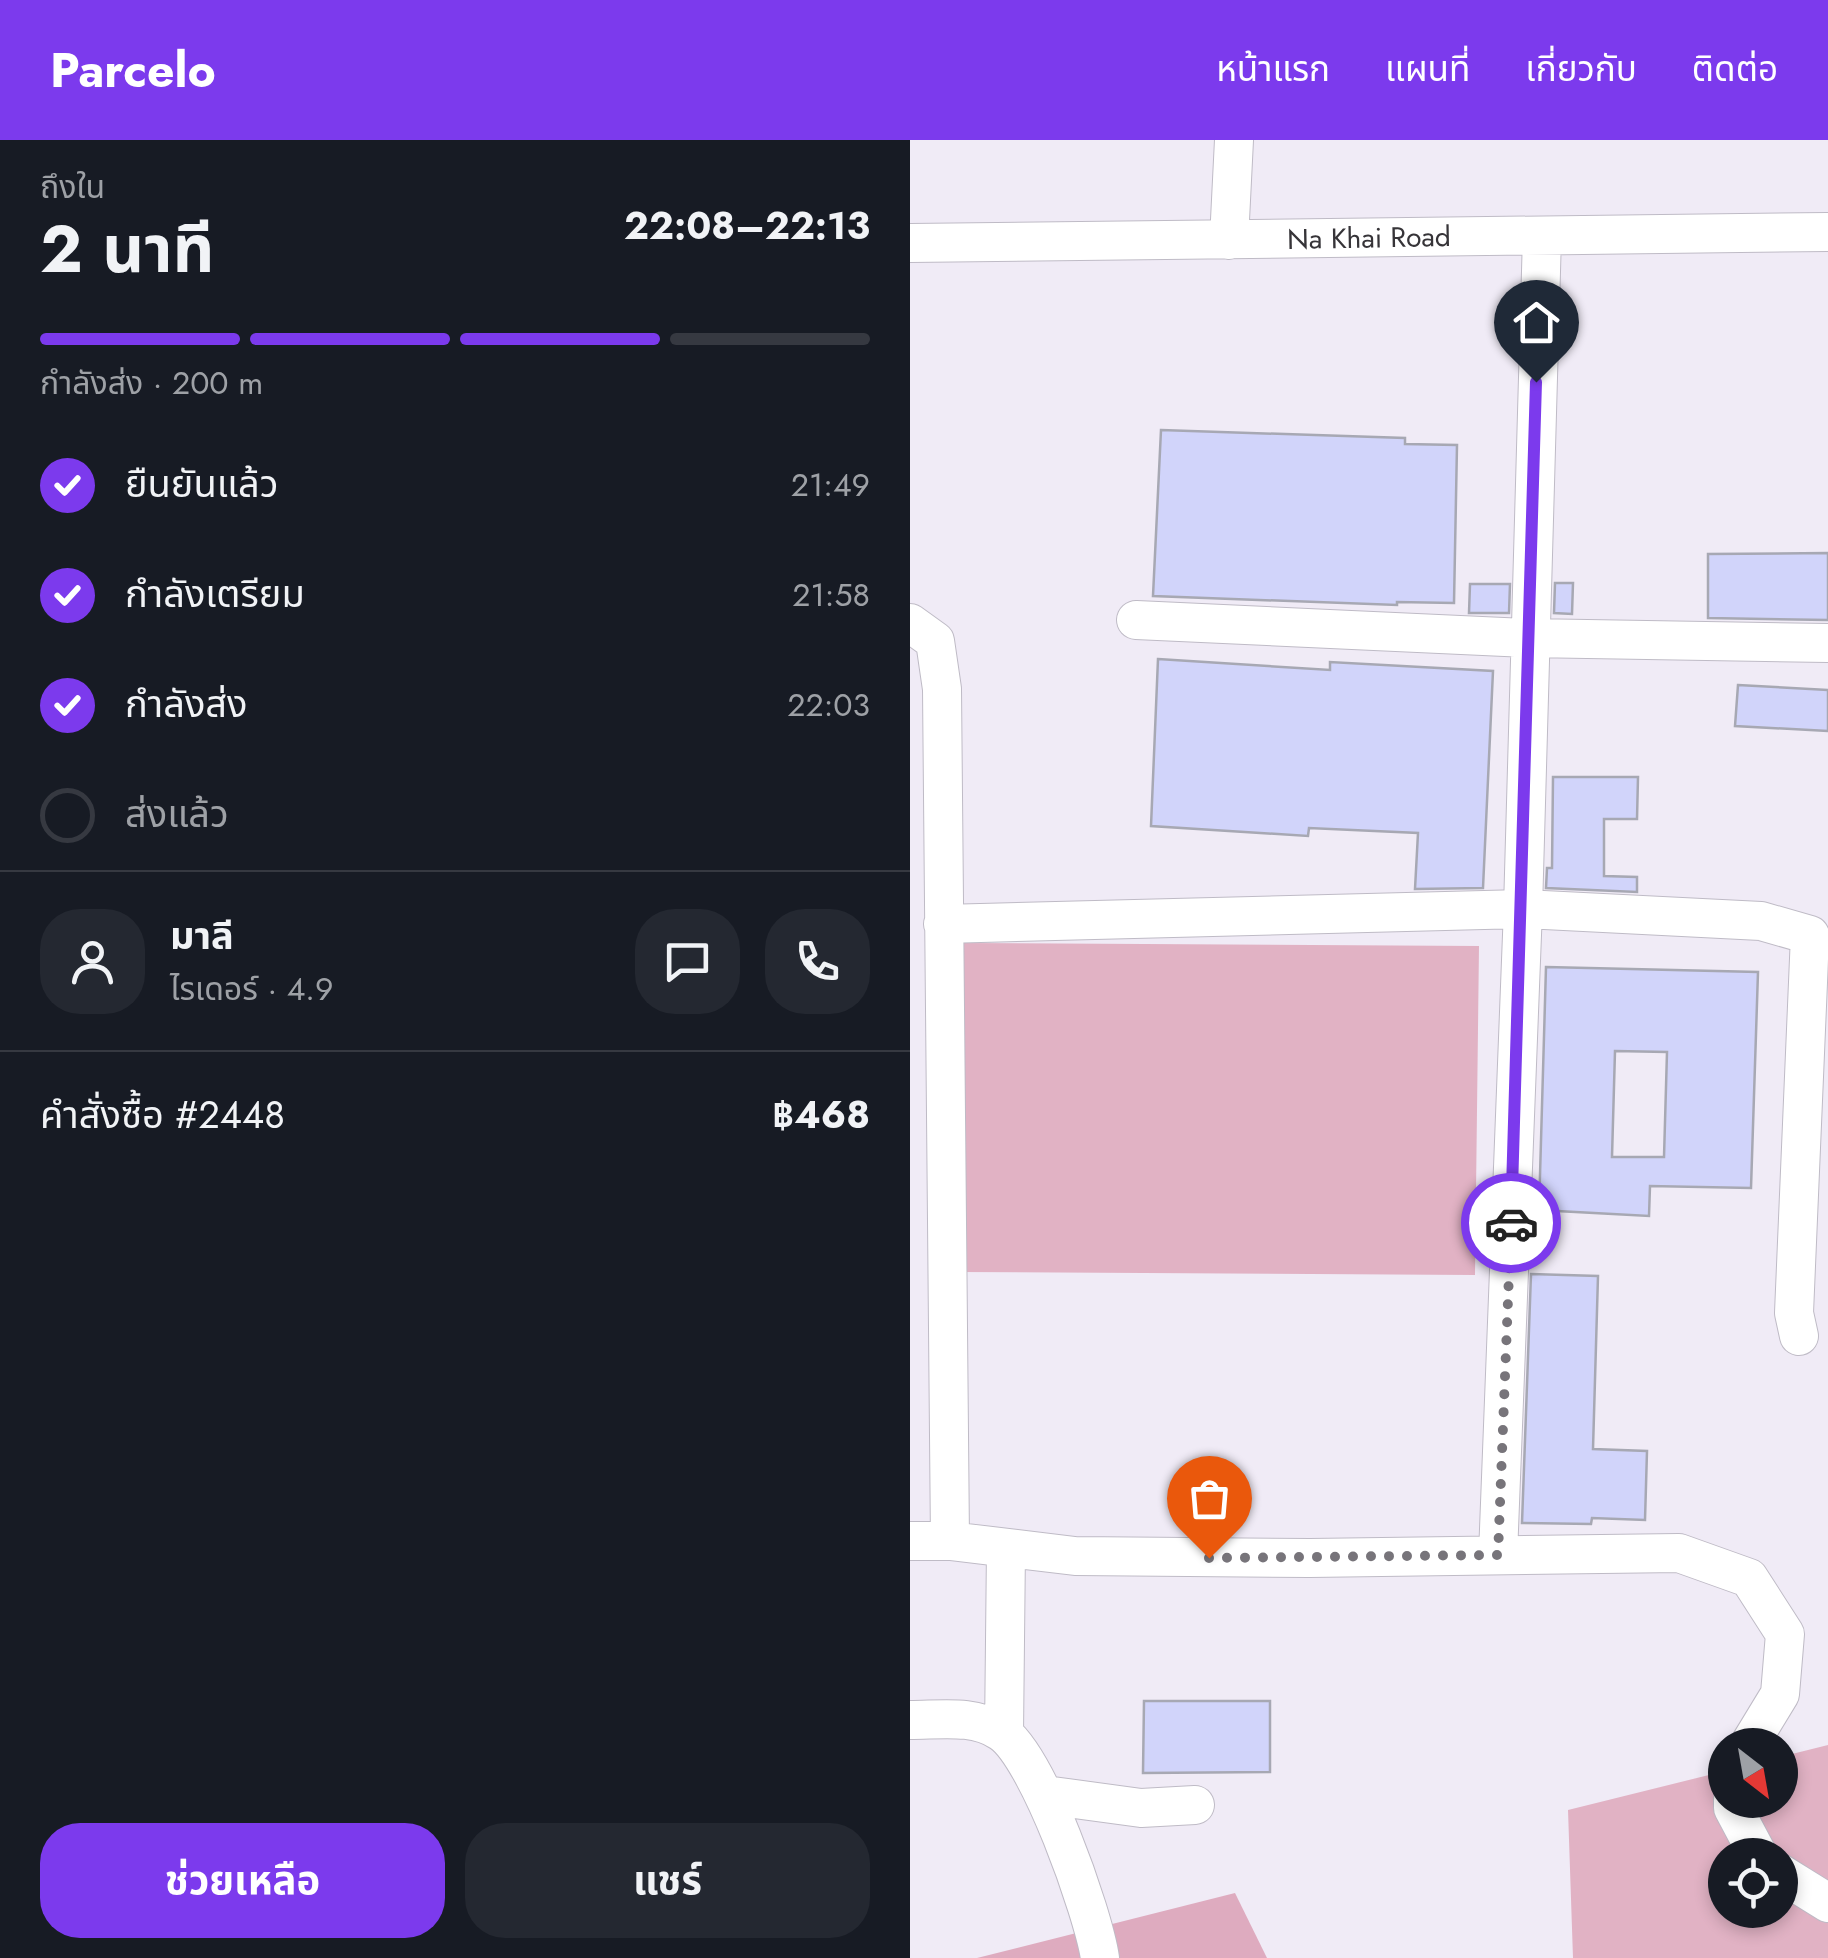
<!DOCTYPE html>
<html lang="th">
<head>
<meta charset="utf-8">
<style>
	body { margin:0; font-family:Jost,"Noto Sans Thai",sans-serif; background:#242831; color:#f1f3f6; height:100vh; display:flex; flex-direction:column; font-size:38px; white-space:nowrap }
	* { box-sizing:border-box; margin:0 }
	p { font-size:32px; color:#9ea1a6 }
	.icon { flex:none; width:55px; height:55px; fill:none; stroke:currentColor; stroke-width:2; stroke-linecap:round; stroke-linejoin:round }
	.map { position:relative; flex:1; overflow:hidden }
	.drawer { display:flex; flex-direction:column; background:#171b24; width:910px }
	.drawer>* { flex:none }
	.needle { width:65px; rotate:149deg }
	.tools { position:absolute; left:798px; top:1588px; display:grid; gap:20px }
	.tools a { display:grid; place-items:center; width:90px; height:90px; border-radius:50%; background:#171b24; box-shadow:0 5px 15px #0003; font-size:50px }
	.pin { position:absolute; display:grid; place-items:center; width:85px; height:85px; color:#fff; margin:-102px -42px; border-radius:50% 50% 50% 0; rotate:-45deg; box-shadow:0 0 10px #0007 }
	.pin .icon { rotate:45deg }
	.courier { position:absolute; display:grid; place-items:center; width:100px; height:100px; margin:-50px; border:8px solid #7c3aed; border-radius:50%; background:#fff; color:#222; box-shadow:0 2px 12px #0007 }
	.head em { font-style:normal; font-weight:700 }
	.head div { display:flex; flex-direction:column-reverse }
	.head { display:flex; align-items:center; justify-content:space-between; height:170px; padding:0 40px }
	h1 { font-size:65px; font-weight:700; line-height:75px }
	.bar { display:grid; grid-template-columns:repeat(4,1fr); gap:15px 10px; align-content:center; height:120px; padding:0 40px }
	.bar i { height:12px; border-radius:8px; background:#363941 }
	.bar .selected { background:#7c3aed }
	.bar p { grid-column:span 4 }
	.line { display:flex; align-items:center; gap:25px; padding:0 40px; border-top:2px solid #363941 }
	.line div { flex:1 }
	.round { display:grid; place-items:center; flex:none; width:105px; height:105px; border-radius:40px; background:#242831 }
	ol { padding:0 40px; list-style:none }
	li { display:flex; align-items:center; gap:30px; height:110px }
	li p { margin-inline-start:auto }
	li .icon { padding:10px; border-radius:50%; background:#7c3aed; color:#fff; stroke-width:4 }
	li:last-child { color:#9ea1a6 }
	li i { width:55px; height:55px; border:5px solid #363941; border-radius:50% }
	.button { display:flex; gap:20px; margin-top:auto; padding:20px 40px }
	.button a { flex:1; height:115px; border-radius:40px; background:#7c3aed; color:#fff; font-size:40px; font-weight:700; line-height:115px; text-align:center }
	.button a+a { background:#242831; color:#f1f3f6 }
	header { display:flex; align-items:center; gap:60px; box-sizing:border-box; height:140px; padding:0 50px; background:#7c3aed; color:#fff }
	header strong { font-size:48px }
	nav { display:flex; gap:55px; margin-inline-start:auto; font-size:35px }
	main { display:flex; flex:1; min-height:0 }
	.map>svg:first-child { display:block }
	.green { fill:#e1b2c4; fill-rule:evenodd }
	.forest { fill:#deabbf }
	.building { fill:#d1d4fa; stroke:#a7a8b3; stroke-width:2.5; fill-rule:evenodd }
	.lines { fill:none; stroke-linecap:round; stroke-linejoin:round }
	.minor-casing { stroke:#bfbbc6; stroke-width:40 }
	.minor { stroke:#fff; stroke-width:38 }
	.done { stroke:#77747a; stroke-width:10; stroke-dasharray:0 18 }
	.route { stroke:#7c3aed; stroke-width:12 }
	.labels { text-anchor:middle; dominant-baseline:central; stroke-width:8; stroke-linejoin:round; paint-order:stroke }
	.street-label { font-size:28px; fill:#363438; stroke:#fff }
</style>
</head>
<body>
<header>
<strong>Parcelo</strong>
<nav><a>หน้าแรก</a><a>แผนที่</a><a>เกี่ยวกับ</a><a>ติดต่อ</a></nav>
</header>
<main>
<section class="drawer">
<div class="head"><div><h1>2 นาที</h1><p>ถึงใน</p></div><em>22:08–22:13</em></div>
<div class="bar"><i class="selected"></i><i class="selected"></i><i class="selected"></i><i></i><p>กำลังส่ง · 200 m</p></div>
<ol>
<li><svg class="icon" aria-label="check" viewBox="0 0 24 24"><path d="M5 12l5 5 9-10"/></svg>ยืนยันแล้ว<p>21:49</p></li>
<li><svg class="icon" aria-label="check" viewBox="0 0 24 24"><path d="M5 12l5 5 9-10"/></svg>กำลังเตรียม<p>21:58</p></li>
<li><svg class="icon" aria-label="check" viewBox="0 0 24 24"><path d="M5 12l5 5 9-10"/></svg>กำลังส่ง<p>22:03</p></li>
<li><i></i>ส่งแล้ว</li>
</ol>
<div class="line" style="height:180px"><a class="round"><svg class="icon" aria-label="person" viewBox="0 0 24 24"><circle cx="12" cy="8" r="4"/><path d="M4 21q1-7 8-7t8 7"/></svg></a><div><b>มาลี</b><p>ไรเดอร์ · 4.9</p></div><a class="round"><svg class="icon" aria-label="chat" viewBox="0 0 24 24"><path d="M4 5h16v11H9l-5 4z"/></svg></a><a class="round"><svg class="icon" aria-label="phone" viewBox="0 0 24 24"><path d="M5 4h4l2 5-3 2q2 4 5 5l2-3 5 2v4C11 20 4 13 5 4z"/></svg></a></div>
<div class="line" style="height:130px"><div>คำสั่งซื้อ #2448</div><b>฿468</b></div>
<div class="button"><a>ช่วยเหลือ</a><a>แชร์</a></div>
</section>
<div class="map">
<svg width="918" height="1818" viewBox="0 0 918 1818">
	<rect width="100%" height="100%" fill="#f0ebf6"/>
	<!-- green -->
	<path class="green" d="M50,803L569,806L565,1135L46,1132Z
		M918,1605V1818H663L658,1670L815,1631V1660H870V1617ZM815,1715H870V1770H815Z"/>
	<!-- forest -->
	<path class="forest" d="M325,1753L357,1818H67Z"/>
	<!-- building -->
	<path class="building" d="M251,290L495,298V304L547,305L544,463L487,462V465L243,456Z
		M918,413V480L798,478V414Z
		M645,443H663L662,474L644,473Z
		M560,444H600L599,473H559Z
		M248,519L420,530V522L583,531L573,748L505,749L508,693L399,688L398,696L241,686Z
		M828,545L918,550V591L825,586Z
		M643,637H728L727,679H694V736L727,737V752L636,748L637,728H642Z
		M636,827L848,832L841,1048L740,1046L739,1076L629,1070ZM705,911L757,912L754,1017H702Z
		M621,1134L688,1136L683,1309L737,1311L735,1380L682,1378L681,1384L612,1383Z
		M234,1561H360V1632L233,1633Z"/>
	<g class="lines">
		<defs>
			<path id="minor" d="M319,100L324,0
				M0,103L918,92
				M226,480L618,498L918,503
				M0,483L25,501L32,549L40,1401
				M33,784L613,769L851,781L900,795L884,1173L889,1196
				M0,1401H40L165,1416L400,1418L769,1413L839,1438L875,1494L870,1554L839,1605
				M588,1415L613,769L632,96
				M0,1580C31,1580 64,1574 91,1592C128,1616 183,1772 190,1818
				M94,1593L96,1408
				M135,1655L231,1668L285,1665
				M823,1660V1668L848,1715
				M870,1733L918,1763"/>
		</defs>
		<!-- minor casing -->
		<use href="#minor" class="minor-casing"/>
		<!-- minor -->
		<use href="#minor" class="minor"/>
	</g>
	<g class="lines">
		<!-- done -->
		<path class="done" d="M299,1418L588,1415L601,1083"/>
		<!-- route -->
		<path class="route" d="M601,1083L626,242"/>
	</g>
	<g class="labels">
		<!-- street labels -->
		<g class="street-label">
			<text transform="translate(459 98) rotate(-1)">Na Khai Road</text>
		</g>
	</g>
</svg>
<div class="tools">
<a><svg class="needle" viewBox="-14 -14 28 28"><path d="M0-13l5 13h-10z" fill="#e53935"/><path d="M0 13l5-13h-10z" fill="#9ea1a6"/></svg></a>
<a><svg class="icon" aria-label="locate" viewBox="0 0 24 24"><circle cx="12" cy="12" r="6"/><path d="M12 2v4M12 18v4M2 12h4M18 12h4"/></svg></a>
</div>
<div class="pin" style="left:299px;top:1418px;background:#ea580c"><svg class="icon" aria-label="bag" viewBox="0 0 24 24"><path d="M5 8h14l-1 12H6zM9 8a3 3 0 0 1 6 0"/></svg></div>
<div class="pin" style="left:626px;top:242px;background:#1f2937"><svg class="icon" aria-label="home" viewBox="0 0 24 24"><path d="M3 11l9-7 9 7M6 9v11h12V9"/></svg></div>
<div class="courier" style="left:601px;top:1083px"><svg class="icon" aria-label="car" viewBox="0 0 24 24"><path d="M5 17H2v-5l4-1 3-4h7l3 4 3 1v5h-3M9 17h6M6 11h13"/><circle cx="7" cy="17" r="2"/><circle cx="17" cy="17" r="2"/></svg></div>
</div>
</main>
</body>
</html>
